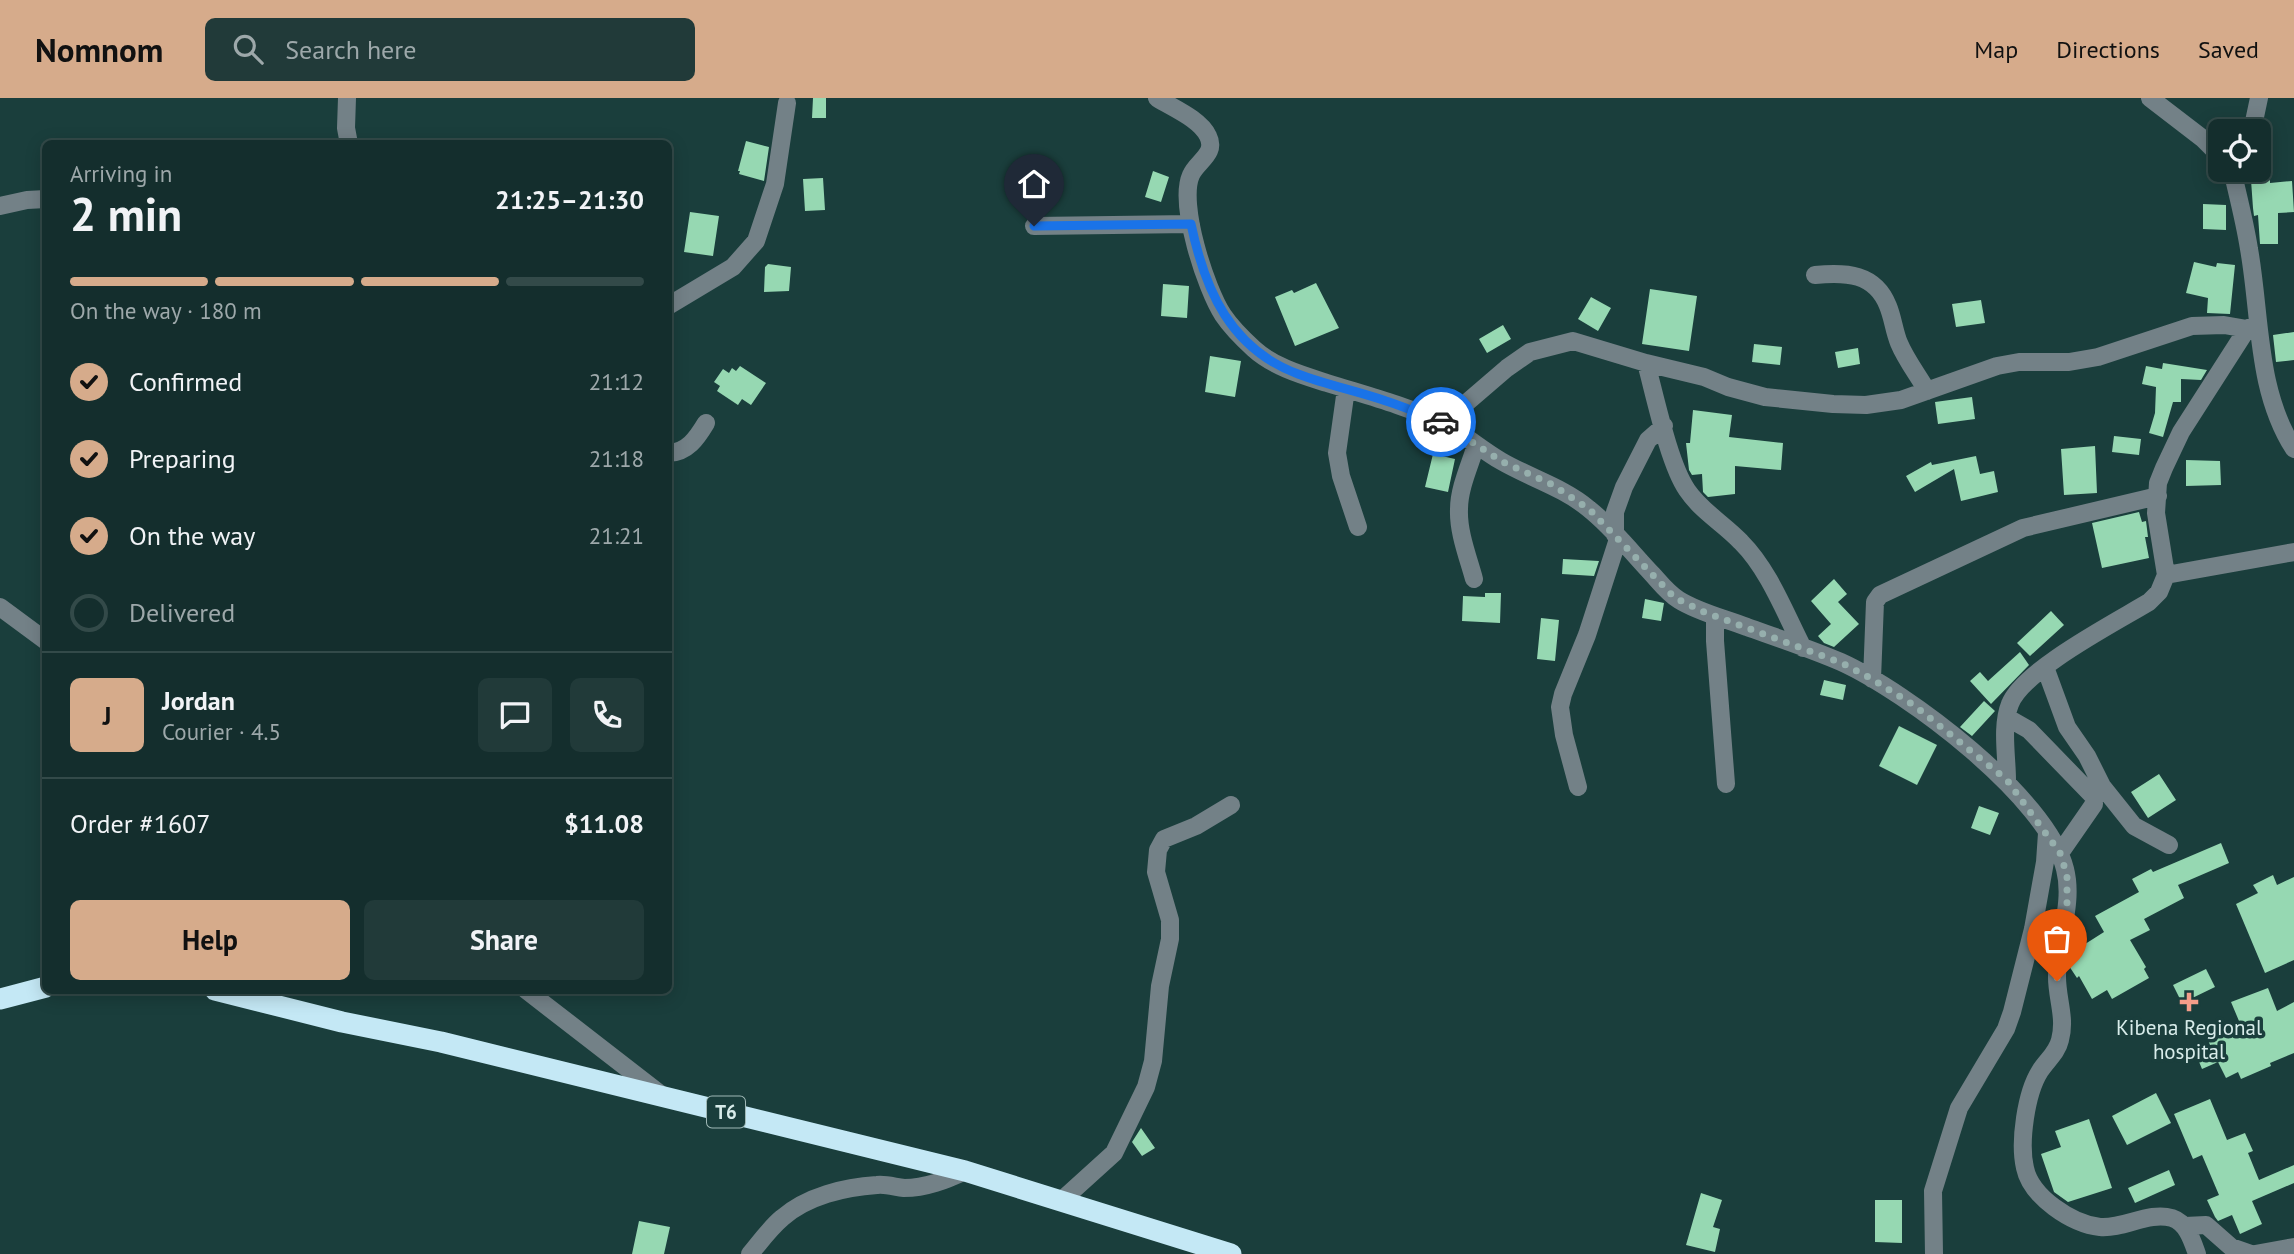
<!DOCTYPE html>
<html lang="en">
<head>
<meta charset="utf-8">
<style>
	body { margin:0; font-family:"PT Sans",sans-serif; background:#213a39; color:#f1f3f6; height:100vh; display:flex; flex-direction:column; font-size:26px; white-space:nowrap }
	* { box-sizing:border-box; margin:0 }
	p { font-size:23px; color:#9da8aa }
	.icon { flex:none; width:38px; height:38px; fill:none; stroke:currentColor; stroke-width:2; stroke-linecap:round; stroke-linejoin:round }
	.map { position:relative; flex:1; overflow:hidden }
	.drawer { position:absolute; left:42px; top:42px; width:630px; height:854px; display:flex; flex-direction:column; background:#142e2d; border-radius:10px; box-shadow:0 4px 18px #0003,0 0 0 2px #334a49 }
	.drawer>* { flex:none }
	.fabs { position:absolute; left:2208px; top:21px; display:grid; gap:14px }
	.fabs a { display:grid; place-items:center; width:63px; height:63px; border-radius:10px; background:#142e2d; box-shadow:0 4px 18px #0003,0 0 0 2px #334a49; font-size:35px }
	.pin { position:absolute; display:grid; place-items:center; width:60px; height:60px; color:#fff; margin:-72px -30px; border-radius:50% 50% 50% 0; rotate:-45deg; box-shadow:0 0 7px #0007 }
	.pin .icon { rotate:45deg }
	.courier { position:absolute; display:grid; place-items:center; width:70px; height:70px; margin:-35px; border:5px solid #1a73e8; border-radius:50%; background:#fff; color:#222; box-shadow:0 2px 9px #0007 }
	.overview em { font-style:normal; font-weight:600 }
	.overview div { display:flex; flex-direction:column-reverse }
	.overview { display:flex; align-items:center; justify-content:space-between; height:119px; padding:0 28px }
	h1 { font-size:46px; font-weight:600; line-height:52px }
	.bar { display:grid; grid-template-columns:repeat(4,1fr); gap:10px 7px; align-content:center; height:84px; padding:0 28px }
	.bar i { height:9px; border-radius:5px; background:#334a49 }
	.bar .active { background:#d6ab8b }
	.bar p { grid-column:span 4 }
	.line { display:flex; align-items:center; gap:18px; padding:0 28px; border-top:2px solid #334a49 }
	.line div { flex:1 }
	.round { display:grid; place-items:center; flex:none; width:74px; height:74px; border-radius:10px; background:#213a39 }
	ol { padding:0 28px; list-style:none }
	li { display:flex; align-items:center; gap:21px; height:77px }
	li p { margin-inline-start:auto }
	li .icon { padding:7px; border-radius:50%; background:#d6ab8b; color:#111; stroke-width:4 }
	li:last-child { color:#9da8aa }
	li i { width:38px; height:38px; border:4px solid #334a49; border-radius:50% }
	.action { display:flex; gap:14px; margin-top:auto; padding:14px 28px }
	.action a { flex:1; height:80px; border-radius:10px; background:#d6ab8b; color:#111; font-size:28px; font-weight:600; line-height:80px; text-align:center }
	.action a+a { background:#213a39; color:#f1f3f6 }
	header { display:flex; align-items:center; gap:42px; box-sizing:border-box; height:98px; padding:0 35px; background:#d6ab8b; color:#111 }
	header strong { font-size:33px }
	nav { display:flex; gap:38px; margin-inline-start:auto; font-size:24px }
	.search { width:490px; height:63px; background:#213a39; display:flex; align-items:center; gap:18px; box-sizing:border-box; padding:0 24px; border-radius:10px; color:#9da8aa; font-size:26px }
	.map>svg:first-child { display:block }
	.building { fill:#96d8b2 }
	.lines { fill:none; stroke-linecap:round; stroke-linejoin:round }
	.minor { stroke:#738187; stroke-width:18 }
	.highway { stroke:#c4e8f5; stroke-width:21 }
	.done { stroke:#96afad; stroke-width:7; stroke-dasharray:0 12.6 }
	.route { stroke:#1a73e8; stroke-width:9 }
	.poi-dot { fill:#f49e8a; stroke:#1a3e3c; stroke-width:2.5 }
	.labels { text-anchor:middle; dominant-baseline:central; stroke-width:7; stroke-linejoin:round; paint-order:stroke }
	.shield { fill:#1a3e3c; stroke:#9fb8b6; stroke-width:2 }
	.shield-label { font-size:19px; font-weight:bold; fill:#d8ecea }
	.poi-label { font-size:21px; fill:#d8ecea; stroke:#1a3e3c }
</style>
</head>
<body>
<header>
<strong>Nomnom</strong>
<div class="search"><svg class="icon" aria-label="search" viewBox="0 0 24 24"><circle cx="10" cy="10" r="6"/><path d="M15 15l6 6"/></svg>Search here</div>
<nav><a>Map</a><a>Directions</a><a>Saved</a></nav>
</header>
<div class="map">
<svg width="2294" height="1156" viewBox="0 0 2294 1156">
	<rect width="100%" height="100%" fill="#1a3e3c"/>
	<!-- building -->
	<path class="building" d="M813,0H826V20H812Z
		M746,43L769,49L764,83L739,76L740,73H738Z
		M1153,73L1169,79L1161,104L1145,99Z
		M823,80L825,112L805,113L803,81Z
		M2270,81V85L2292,83L2294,114L2278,115V146H2260L2258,117L2254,118L2253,110L2251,82Z
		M2203,106L2226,107V132L2203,131Z
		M690,114L719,118L713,158L684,154Z
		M2194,164L2216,169L2217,165L2235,167L2230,216L2207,215L2208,200L2186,195Z
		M768,166L791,169L789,193L764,194L765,169Z
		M1316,185L1339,230L1295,248L1275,199L1292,192L1294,195Z
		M1163,186L1189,188L1187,220L1161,218Z
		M1650,191L1697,198L1689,253L1642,246Z
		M1591,199L1611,210L1598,233L1578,221Z
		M1981,202L1985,225L1956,229L1952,206Z
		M1503,227L1511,241L1487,255L1479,241Z
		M2294,234V262L2276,264L2273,237Z
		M1754,246L1782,249L1780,267L1752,264Z
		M1858,250L1860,266L1838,270L1835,254Z
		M1210,258L1241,263L1235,299L1205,294Z
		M2163,265L2207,272L2201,282L2181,281V304H2173L2163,339L2149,335L2155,315L2156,289L2142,286L2146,268L2162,271Z
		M740,268L766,285L751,307L742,301L738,307L717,293L720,288L714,284L723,271L729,275L732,270L736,273Z
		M1972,299L1975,321L1938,326L1935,304Z
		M1693,312L1732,317L1729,339L1783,345L1781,372L1735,368V396L1708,399L1703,394L1702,376L1692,377L1689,372L1686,345H1690Z
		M2114,338L2141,341L2139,357L2112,354Z
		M2095,348L2097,395L2064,397L2061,351Z
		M1433,356L1455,361L1448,394L1425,389Z
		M1976,358L1980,376L1994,373L1998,394L1961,403L1954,371L1915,394L1906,378L1931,364L1932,367Z
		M2186,362L2220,363L2221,387L2186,388Z
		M2139,414L2142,424L2146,423L2148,439H2145L2149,460L2102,470L2092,425Z
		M1563,461L1599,463L1594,478L1562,476Z
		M1834,481L1847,496L1838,504L1859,526L1834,549L1824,545L1818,538L1831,526L1811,503Z
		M1485,495H1501L1500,525L1462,523L1463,498L1485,499Z
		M1645,501L1664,505L1661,523L1642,520Z
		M2051,513L2064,527L2030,558L2017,545Z
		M1541,520L1559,522L1555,563L1537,561Z
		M2020,554L2029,567L1991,606L1970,583L1980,574L1988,583Z
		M1824,582L1846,587L1843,602L1820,597Z
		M1984,603L1995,613L1972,638L1960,629Z
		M1899,628L1937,647L1917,687L1879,668Z
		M2159,676L2176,702L2148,720L2131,694Z
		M1979,708L1999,715L1990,737L1971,730Z
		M2221,745L2229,765L2178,787L2184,800L2144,821L2150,832L2130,842L2146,869L2144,871L2149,880L2112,901L2107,892L2092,901L2079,878L2077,880L2069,868L2071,855L2104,834L2095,818L2139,794L2132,781L2151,771L2153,774Z
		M2273,777L2277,787L2294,779V862L2265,875L2236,806L2258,795L2253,787Z
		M2206,871L2215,889L2182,905L2173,887Z
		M2268,890L2277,913L2294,904V955L2270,965L2271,968L2241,981L2238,974L2226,980L2218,964L2202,971L2195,954L2210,947L2206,937L2239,923L2231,904Z
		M2156,995L2171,1025L2127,1047L2112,1018Z
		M2210,1001L2227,1042L2245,1035L2253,1053L2248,1055L2259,1082L2294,1067V1085L2252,1103L2262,1126L2240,1136L2232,1117L2218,1123L2215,1119L2207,1102L2219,1097L2202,1057L2193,1061L2174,1016Z
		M2089,1021L2112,1090L2068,1104L2054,1094L2041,1056L2061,1049L2055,1033Z
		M1141,1030L1155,1050L1142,1058L1132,1044Z
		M2169,1072L2175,1087L2135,1105L2128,1090Z
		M1701,1095L1722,1102L1713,1129L1720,1131L1715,1154L1686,1147Z
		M1875,1102H1902V1145L1875,1144Z
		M639,1123L670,1129L664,1156H632Z"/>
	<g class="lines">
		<!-- minor -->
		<path class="minor" d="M347,0L346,30L349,46
			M1157,0C1173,10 1200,21 1208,38C1217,56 1197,63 1191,77C1178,106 1206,191 1223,217C1231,229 1242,240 1254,251C1274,269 1302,277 1327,285C1365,297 1404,307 1440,324C1462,334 1480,351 1501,363C1530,380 1563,389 1589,411C1613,430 1632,455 1653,477C1661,486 1669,496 1679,502C1700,515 1724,520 1747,529C1778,540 1811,551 1841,564C1907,594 2047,699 2065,771C2074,806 2057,843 2057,879C2057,901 2066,920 2060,942C2057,955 2047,962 2040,973C2026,995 2019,1044 2025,1070C2031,1099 2072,1126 2100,1129C2124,1131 2149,1113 2172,1120C2187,1125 2192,1142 2197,1156
			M2150,0L2202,40L2221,59
			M2252,33L2259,0
			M2232,72C2238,98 2245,125 2249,151C2261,218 2256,292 2294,351
			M0,108L27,102L46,101
			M1034,128L1191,126
			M1815,177C1846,174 1875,175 1888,208C1893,220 1894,233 1899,245C1906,262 1918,277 1927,293
			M668,208L733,169L756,143L775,86L787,5
			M1646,265C1655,298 1669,366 1687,392C1701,413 1724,426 1741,444C1769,472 1785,515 1803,550
			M1346,291L1337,355L1341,378L1358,429
			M1443,325L1507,270L1530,254L1573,243L1646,265L1704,279L1728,289L1765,299L1833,306L1866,307L1901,302L1997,268L2019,264H2069L2098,259L2192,228L2224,227L2247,231L2257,226
			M668,355C687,355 697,340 706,325
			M1615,437V414L1624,389L1648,342L1664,328
			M2166,477L2294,454
			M1474,481C1468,459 1458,434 1459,411C1459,390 1470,367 1476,347
			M0,509L46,543
			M1715,518V543L1726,686
			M2045,569L2067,629L2087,658L2102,688L2134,728L2169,747
			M1872,581L1875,504L1880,497L2023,430L2158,398
			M2008,620L2029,632L2093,698L2094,706L2060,755
			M2007,682C2007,659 2001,628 2010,606C2023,572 2116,524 2149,504L2159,494L2166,477L2156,415L2158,385L2164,370L2181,334L2247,231
			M1578,689L1564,637L1560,609L1563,596L1587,537L1618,441
			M526,892L663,998
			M1061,1103L1114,1055L1146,989L1153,963L1160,888L1170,841V822L1156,774L1158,752L1164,741L1196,728L1231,707
			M2185,1128L2206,1127L2231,1149L2251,1156
			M750,1156C760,1144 770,1130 782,1120C807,1098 845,1089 877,1087C886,1086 895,1089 904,1090C926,1090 946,1082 965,1073
			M1934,1156L1933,1093L1959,1010L2006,931L2012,914L2033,831L2045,764L2047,735
			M2255,1156L2294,1149"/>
		<!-- highway -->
		<path class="highway" d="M215,892L342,924L441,944L965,1073L1231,1156
			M0,901L46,889"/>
	</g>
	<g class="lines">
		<!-- done -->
		<path class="done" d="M1441,324L1503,364L1551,386L1589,411L1675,500L1704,514L1842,565L1872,581L1915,608L2007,682L2060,755L2067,777V807L2059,848L2057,883"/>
		<!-- route -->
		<path class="route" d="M1034,128L1191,126C1205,193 1231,251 1298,276C1327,287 1357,293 1386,303C1405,309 1423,317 1441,324"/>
	</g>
	<!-- markers -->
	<path class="poi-dot" d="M2185.5 893.5h7v7h7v7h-7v7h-7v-7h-7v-7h7z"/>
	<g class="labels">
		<!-- shield labels -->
		<rect class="shield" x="707" y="998.5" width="38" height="31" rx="5"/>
		<g class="shield-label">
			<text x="726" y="1014">T6</text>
		</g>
		<!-- poi labels -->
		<g class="poi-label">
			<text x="2189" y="929">Kibena Regional<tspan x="2189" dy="24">hospital</tspan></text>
		</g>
	</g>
</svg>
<div class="fabs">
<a><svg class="icon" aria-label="locate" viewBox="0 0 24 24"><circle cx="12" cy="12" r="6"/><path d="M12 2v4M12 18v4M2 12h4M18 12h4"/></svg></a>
</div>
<div class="pin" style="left:2057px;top:883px;background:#ea580c"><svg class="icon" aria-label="bag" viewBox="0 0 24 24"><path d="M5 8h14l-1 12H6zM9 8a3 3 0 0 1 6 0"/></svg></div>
<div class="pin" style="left:1034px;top:128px;background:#1f2937"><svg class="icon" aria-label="home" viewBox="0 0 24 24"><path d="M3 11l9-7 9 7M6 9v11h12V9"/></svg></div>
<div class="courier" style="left:1441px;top:324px"><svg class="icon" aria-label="car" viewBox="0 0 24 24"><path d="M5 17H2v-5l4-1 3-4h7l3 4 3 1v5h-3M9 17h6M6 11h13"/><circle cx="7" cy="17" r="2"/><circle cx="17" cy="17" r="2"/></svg></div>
<section class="drawer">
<div class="overview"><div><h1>2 min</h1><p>Arriving in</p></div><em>21:25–21:30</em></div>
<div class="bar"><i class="active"></i><i class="active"></i><i class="active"></i><i></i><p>On the way · 180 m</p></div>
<ol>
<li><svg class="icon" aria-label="check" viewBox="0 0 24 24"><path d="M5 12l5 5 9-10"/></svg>Confirmed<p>21:12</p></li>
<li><svg class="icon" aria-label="check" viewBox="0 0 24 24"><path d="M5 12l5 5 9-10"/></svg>Preparing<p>21:18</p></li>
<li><svg class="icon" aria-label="check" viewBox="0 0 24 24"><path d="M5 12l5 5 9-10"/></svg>On the way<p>21:21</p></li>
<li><i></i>Delivered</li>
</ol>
<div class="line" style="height:126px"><b class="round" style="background:#d6ab8b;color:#111">J</b><div><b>Jordan</b><p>Courier · 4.5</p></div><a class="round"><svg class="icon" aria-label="chat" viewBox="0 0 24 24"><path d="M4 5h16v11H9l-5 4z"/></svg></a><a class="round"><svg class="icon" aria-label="phone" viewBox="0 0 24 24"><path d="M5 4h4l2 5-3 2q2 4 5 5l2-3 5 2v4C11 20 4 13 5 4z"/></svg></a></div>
<div class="line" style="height:91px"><div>Order #1607</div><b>$11.08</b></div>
<div class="action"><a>Help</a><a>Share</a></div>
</section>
</div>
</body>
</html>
